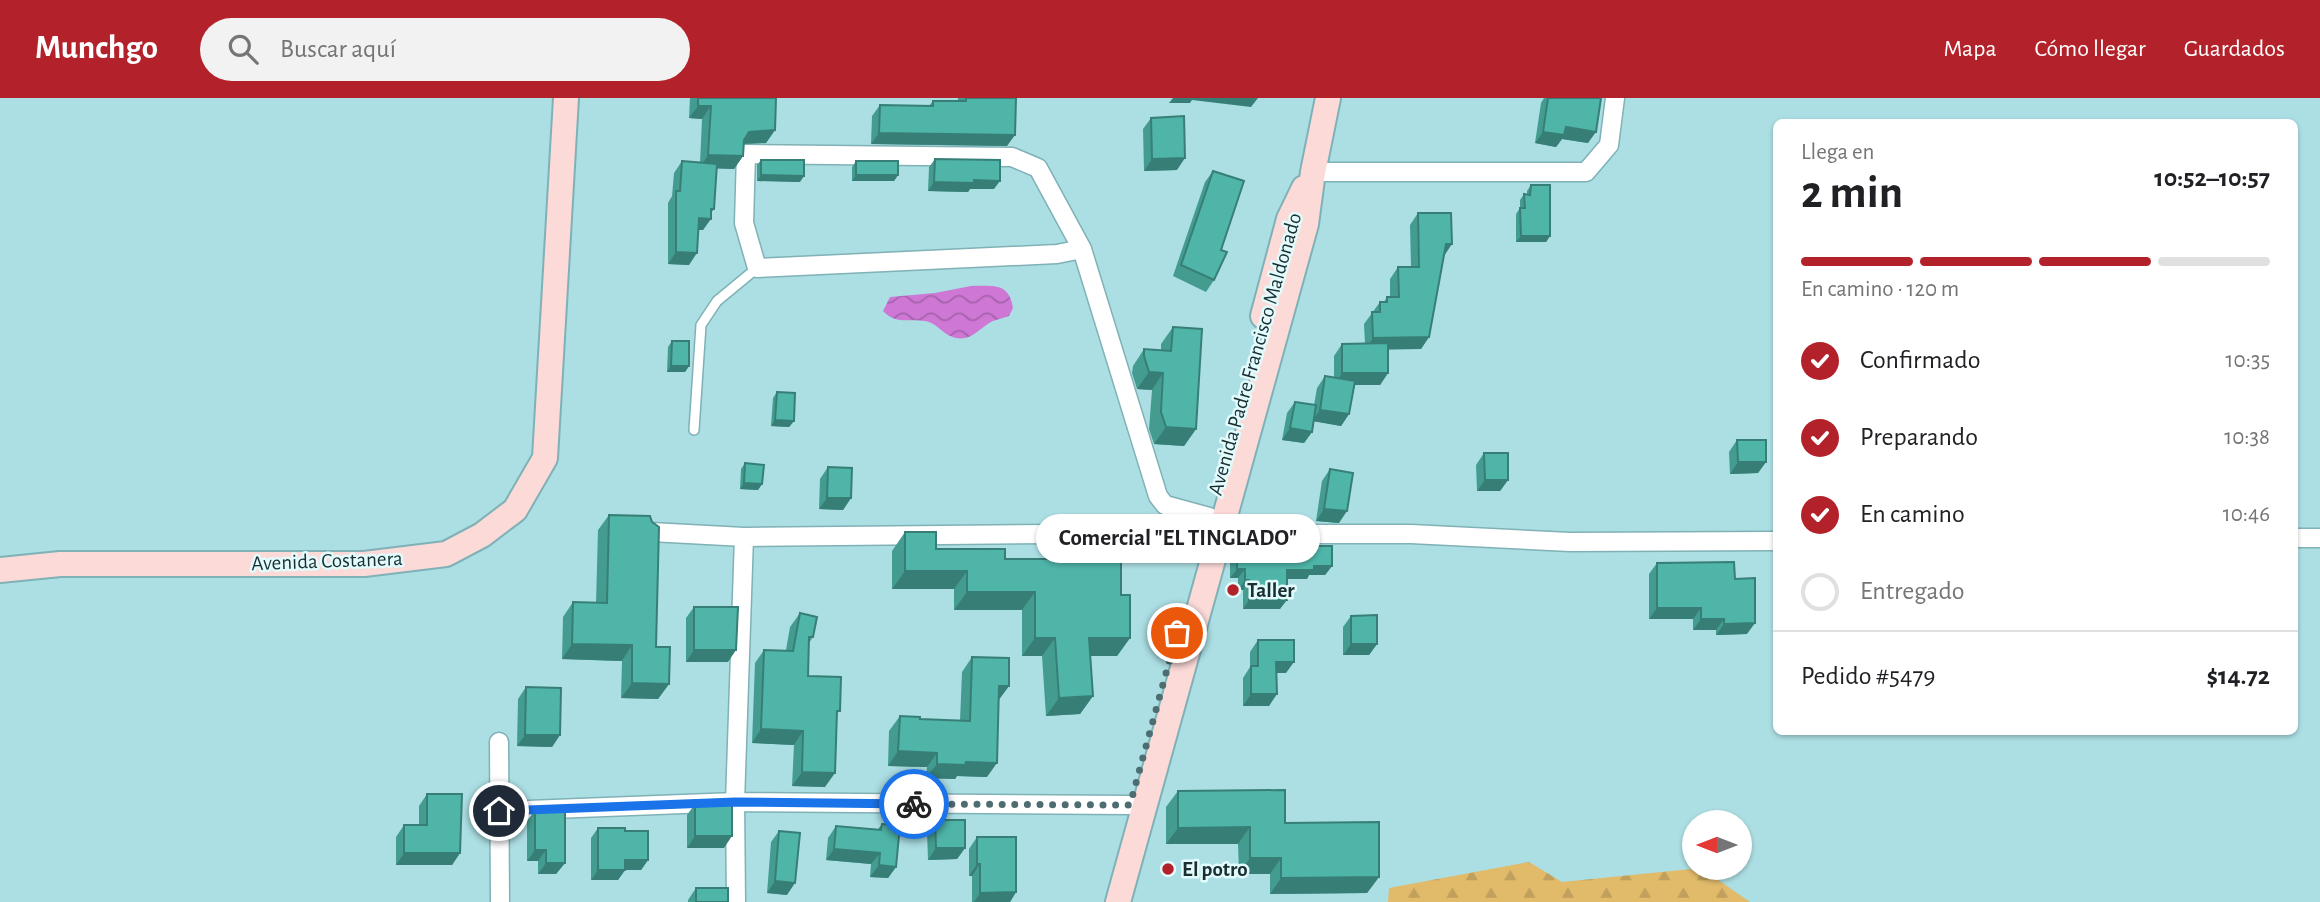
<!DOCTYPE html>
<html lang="es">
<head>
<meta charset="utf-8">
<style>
	body { margin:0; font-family:"Alegreya Sans",sans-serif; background:#f2f2f2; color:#202124; height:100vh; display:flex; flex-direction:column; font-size:26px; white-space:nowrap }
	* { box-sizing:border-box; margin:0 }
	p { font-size:23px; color:#757577 }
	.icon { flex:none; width:38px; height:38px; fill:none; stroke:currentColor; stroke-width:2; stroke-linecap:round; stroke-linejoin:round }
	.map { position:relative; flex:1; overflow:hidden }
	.panel { position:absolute; left:1773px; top:21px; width:525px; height:616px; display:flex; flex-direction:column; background:#fff; border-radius:10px; box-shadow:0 2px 5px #0004 }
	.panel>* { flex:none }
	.needle { width:46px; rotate:270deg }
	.buttons { position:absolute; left:1682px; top:712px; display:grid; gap:14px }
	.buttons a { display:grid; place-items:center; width:70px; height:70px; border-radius:50%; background:#fff; box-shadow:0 2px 5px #0004; font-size:35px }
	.pin { position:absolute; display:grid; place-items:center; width:60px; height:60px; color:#fff; margin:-30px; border:4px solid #fff; border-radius:50%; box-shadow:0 2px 7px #0007 }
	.courier { position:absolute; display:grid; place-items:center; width:70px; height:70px; margin:-35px; border:5px solid #1a73e8; border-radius:50%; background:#fff; color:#222; box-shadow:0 2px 9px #0007 }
	.bubble { position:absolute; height:49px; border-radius:24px; background:#fff; box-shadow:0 2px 5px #0004; font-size:23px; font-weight:700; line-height:49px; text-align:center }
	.summary em { font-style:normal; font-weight:700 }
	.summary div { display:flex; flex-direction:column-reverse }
	.summary { display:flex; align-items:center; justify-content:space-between; height:119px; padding:0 28px }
	h1 { font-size:46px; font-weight:700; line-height:52px }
	.bar { display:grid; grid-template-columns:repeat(4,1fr); gap:10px 7px; align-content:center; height:84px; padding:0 28px }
	.bar i { height:9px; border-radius:5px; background:#e0e0e0 }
	.bar .active { background:#b3222a }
	.bar p { grid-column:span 4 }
	.line { display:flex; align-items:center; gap:18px; padding:0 28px; border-top:2px solid #e0e0e0 }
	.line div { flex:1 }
	ol { padding:0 28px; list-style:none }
	li { display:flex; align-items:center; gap:21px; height:77px }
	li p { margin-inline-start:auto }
	li .icon { padding:7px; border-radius:50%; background:#b3222a; color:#fff; stroke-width:4 }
	li:last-child { color:#757577 }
	li i { width:38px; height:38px; border:4px solid #e0e0e0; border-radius:50% }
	header { display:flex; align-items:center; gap:42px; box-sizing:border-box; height:98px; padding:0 35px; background:#b3222a; color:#fff }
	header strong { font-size:33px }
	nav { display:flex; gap:38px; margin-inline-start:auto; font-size:24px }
	.search { width:490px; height:63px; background:#f2f2f2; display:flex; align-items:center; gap:18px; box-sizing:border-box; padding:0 24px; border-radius:38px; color:#757577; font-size:26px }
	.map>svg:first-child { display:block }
	.forest { fill:url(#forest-firs) }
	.water { fill:url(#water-waves) }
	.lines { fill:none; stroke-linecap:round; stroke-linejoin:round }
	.lane-casing { stroke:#7fb1b6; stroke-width:12 }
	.street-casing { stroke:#7fb1b6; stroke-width:21 }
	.secondary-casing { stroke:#7fb1b6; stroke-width:28 }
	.lane { stroke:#fff; stroke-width:9 }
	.street { stroke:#fff; stroke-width:18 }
	.secondary { stroke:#fbdad8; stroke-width:24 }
	.wall { fill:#449c91 }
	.shaded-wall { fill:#377f76 }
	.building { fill:#4fb5a9; stroke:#377f76; stroke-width:2 }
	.done { stroke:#4e6d70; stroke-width:7; stroke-dasharray:0 12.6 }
	.route { stroke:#1a73e8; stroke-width:9 }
	.poi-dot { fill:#b3222a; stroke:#e2fbfd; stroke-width:2.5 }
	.labels { text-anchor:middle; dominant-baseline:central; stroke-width:5; stroke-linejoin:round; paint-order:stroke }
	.street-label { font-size:21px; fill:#1b2f31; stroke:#e2fbfd }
	.poi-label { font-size:21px; font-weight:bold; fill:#1b2f31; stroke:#e2fbfd; text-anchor:start }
</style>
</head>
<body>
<header>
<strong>Munchgo</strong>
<div class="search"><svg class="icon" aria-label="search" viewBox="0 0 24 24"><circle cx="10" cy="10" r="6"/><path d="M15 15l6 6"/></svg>Buscar aquí</div>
<nav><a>Mapa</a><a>Cómo llegar</a><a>Guardados</a></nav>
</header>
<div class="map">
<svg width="2320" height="804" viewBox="0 0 2320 804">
	<defs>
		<pattern id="forest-firs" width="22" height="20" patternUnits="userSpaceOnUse" patternTransform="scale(1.75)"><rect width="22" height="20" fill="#e1ba6a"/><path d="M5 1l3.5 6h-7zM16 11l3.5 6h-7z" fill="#c0a05c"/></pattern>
		<pattern id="water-waves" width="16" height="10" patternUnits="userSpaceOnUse" patternTransform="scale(1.75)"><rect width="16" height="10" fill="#ce77d5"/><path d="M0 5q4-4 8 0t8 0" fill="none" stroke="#a662ad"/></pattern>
	</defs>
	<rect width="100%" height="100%" fill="#acdfe4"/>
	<!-- forest -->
	<path class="forest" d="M1529,764L1562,784L1701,770L1750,804H1388L1389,790Z"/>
	<!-- water -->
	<path class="water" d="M971,188C993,188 1009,184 1013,210L1009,218C1004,220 998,221 993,223C978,230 970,248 948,237C940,232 934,224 925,223C908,220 896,227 883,213L890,199L935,195Z"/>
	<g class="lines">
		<defs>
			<path id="lane" d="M694,332L701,227L717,203L757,170"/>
			<path id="street" d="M1313,74H1586L1609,47L1615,0
				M1082,151L1057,156L757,170L744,125L746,56L1012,59L1038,70L1082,151L1158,398L1165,407L1209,419
				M651,434L744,439L1053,436H1411L1570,444L1776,443
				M2294,440H2320
				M499,644L500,804
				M499,713L735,704L1130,707
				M736,804L735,704L744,439"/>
			<path id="secondary" d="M1263,218L1289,121L1304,90
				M0,472L60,466H364L446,456L482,437L515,412L545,360L566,0
				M1118,804L1306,126L1313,74L1328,0"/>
		</defs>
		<!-- lane casing -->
		<use href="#lane" class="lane-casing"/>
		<!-- street casing -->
		<use href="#street" class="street-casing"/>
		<!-- secondary casing -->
		<use href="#secondary" class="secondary-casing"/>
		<!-- lane -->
		<use href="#lane" class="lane"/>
		<!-- street -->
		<use href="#street" class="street"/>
		<!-- secondary -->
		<use href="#secondary" class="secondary"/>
	</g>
	<!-- wall -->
	<path class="wall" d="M690,0H776L775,32L766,45L743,46V58L734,71L716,70L711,114L703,132H699L689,167L668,166V105L672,98L674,75L682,63L700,65L702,21L689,20Z
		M958,0H1016L1007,48L871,46L872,18L880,7L929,8L933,3H958Z
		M1544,0H1601L1588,45L1562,41L1556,49L1535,45L1541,5Z
		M1151,20L1177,72L1144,73L1143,31Z
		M935,61L994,91H970L968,94L928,93L929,69Z
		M761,62L800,84L757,83V67Z
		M856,63L898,77L894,83H852V69Z
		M1213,73L1221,152L1214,182L1206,194L1173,178L1205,84Z
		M1531,87L1550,138L1546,144H1516V116L1520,110V102L1524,96H1527V93Z
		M1418,115L1444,157L1429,239L1421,251H1388V275L1380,287H1354L1349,316L1341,328L1314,323L1312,334L1304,345L1282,342L1287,315L1295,304L1314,307L1317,290L1325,278L1334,280V258L1342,246H1365L1364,226L1380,204H1384L1387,199H1390V181L1398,169H1411L1410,127Z
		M1173,229L1196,331L1184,348L1154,346L1149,331L1152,292L1137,291L1132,275L1133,268L1144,251L1161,252V246Z
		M672,243L689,268L685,274H667L668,249Z
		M777,294L794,323L789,329L771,328L773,300Z
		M1737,342L1766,364L1758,375L1730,376L1729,354Z
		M1484,355L1508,382L1500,393H1477L1476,367Z
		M745,365L762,386L758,392L740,391L741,371Z
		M828,369L851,400L843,412L819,411L820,381Z
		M1330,371L1339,425L1316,423L1322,383Z
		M609,417L669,586L658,601L621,600L622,563L562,561L563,519L573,504L596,505L598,432Z
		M905,434L936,451L1005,461L1121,497L1130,540L1117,558H1090L1093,598L1080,616L1046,618L1042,558H1022V512H954V491H892V453Z
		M1265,442L1291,448L1332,468L1325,477H1309L1307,481H1287L1280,511H1243V492H1238V480H1230V463L1237,453H1249L1255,444H1263Z
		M1657,465L1735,481L1747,536L1716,537V532H1693V521H1649V476Z
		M694,509L728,564H686V520Z
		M800,515L813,539L809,545L808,578L837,618L825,689L792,688L794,647L752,645L755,565L764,552H786L790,529Z
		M1351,518L1377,546L1369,557H1343V529Z
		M1258,542L1286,575H1277L1269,608H1243V580L1250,569V554Z
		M972,559L1009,588L999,601L987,679L957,678L955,681L926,680L927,669L888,668L889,633L900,618L920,621L960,623L962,574Z
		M526,589L560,637L552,649L517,648L518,601Z
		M1178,693L1285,725L1379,779L1367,795L1270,796V776H1239L1238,746H1166V709Z
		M427,696L460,755L452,767H396V739L404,727H419V708Z
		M695,706L724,750H687V717Z
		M535,712L565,765L556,776H538V763H527V723Z
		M935,722L965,750L957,761L928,762L927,734Z
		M882,726L896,769L888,780L870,779L871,766L826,762L828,740L836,728L878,731Z
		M598,730L625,733L648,762L641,772H625L618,782H591V740Z
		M779,733L787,797L767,795L771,744Z
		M977,739L1016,794L1010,804H972V778H969V751Z
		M696,790L728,804H688V802Z"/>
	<!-- shaded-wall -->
	<path class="shaded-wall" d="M1173,0H1258L1251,9L1192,2L1190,5H1169Z
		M698,8H711L702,21L689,20Z
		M1566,29L1596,34L1588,45L1562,41L1556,49L1535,45L1543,34Z
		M775,32L766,45L740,46L749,34Z
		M879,35L1015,37L1007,48L871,46Z
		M708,57L743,58L734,71L700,70Z
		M1185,60L1177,72L1144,73L1152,61Z
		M761,77L804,78L800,84L757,83Z
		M856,77H898L894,83H852Z
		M974,82L1000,83L994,91H970L968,94L928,93L934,84Z
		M711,111H714L707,120L711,121L703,132H691L699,120Z
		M1521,138H1550L1546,144H1516Z
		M1446,146H1452L1444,158Z
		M676,154L697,155L689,167L668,166Z
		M1429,239L1421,251L1365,252L1373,240Z
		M671,268H689L685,274H667Z
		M1149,274L1163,275L1152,292L1137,291Z
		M1342,275H1388L1380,287H1334Z
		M1320,312L1349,316L1341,328L1312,323Z
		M775,322L794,323L789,329L771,328Z
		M1166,329L1196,331L1184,348L1154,346Z
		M1290,330L1312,334L1304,345L1282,342Z
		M1738,364H1766L1758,375L1730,376Z
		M1485,382H1508L1500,393H1477Z
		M744,385L762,386L758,392L740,391Z
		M827,400H851L843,412L819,411Z
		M1324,411L1347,413L1339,425L1316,423Z
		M1314,468H1332L1325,477H1309L1307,481H1281L1287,472Z
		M1237,471H1245L1238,480H1230Z
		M905,473H967L954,491H892Z
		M1245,482H1249L1243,492H1238Z
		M967,494H1035L1022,512H954Z
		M1249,502H1287L1280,511H1243Z
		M1657,510H1701L1693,521H1649Z
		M1701,521H1724L1716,532H1693Z
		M1755,525L1747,536L1716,537L1724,526Z
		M1035,540H1055L1042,558H1022Z
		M1089,540H1130L1117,558H1077Z
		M572,546L632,547L622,563L562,561Z
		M1351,546H1377L1369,557H1343Z
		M694,552H736L728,564H686Z
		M1276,564H1294L1286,575H1268Z
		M632,585L669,586L658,601L621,600Z
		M999,588H1009L998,603Z
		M1251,596H1277L1269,608H1243Z
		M1093,598L1080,616L1046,618L1059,600Z
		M761,631L803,633L794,647L752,645Z
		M525,637H560L552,649L517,648Z
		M898,653L937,655L927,669L888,668Z
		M966,664L997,665L987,679L957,678L955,681L926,680L937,666Z
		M802,674L835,675L825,689L792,688Z
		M1250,729L1238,746H1166L1178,730Z
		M695,738H732L724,750H687Z
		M936,750H965L957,761L928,762Z
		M834,751L880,755L871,766L826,762Z
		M535,752H546L538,763H527Z
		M404,755H460L452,767H396Z
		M1250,760H1281L1270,776H1239Z
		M625,762H648L641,772H618Z
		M546,765H565L556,776H538Z
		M977,766H980L972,778H969Z
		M879,767L896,769L888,780L870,779Z
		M598,772H625L618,782H591Z
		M1379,779L1367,795L1270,796L1281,780Z
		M775,783L795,785L787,797L767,795Z
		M1016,794L1010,804H974L980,795Z"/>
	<!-- building -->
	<path class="building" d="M698,0H776L775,32L749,34L744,42L743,58L708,57L711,8H698Z
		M966,0H1016L1015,37L879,35L880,7L933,8V3H966Z
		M1548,0H1601L1596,34L1566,29L1564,37L1543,34Z
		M1184,18L1185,60L1152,61L1151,20Z
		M935,61L1000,62V83L974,82V85L934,84Z
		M761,62H804V78L761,77Z
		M682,63L717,66L714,111H711V121L699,120L697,155L676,154V93H680Z
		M856,63H898V77H856Z
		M1213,73L1244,83L1221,152L1227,154L1214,182L1181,167Z
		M1531,87H1550V138H1521L1520,110H1525L1524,96L1530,97Z
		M1418,115H1451L1452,146H1446L1429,239L1373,240L1372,214H1380V204H1387V199H1399L1398,169H1419Z
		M1173,229L1202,231L1196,331L1166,329L1161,314L1163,275L1149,274L1144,258V251L1171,253Z
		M672,243H689V268H671Z
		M1388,245V275H1342V246Z
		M1325,278L1355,283L1349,316L1320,312Z
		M777,294L795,295L794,323L775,322Z
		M1295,304L1316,307L1312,334L1290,330Z
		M1737,342H1766V364H1738Z
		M1484,355H1508V382H1485Z
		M745,365L764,367L762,386L744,385Z
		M828,369L852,370L851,400H827Z
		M1330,371L1353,375L1347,413L1324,411Z
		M609,417L650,418L652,424L659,429L656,549H670L669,586L632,585V547L572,546L573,504L607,505Z
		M905,434H936V451H1005V461H1121V497H1130V540H1089L1093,598L1059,600L1055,540H1035V494H967V473H905Z
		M1265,442H1291V448H1332V468H1314V472H1287V502H1249V482H1245V471H1237V453H1256L1255,444H1265Z
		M1734,464L1735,481L1755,480V525L1724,526V521H1701V510H1657V465Z
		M694,509H738L736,552H694Z
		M800,515L817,519L813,539H809L808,578L841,579L840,613H837L835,675L802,674L803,633L761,631L764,552L793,553Z
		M1377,517V546H1351V518Z
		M1258,542H1294V564H1276L1277,596H1251V568H1258Z
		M972,559L1009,560V588H999L997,665L966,664L965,667L937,666V655L898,653L900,618L920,619V621L970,623Z
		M526,589L561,590L560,637H525Z
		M1285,692V725L1379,724V779L1281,780V760H1250V729L1178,730V693Z
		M427,696H462L460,755H404V727H427Z
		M732,704V738H695V706Z
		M565,711V765H546V752H535V712Z
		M935,722H965V750H936Z
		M882,726L900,727L896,769L879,767L880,755L834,751L836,728L881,732Z
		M598,730H625V733H648V762H625V772H598Z
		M779,733L800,735L795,785L775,783Z
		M977,739H1016V794L980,795V766H977Z
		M696,790H728V804H696Z"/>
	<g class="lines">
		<!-- done -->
		<path class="done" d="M914,706L1130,707L1177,535"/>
		<!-- route -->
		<path class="route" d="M499,713L735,704L914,706"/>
	</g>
	<!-- markers -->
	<g class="poi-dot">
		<circle cx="1233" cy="492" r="7"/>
		<circle cx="1168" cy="771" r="7"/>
	</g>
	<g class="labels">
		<!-- street labels -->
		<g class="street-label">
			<text transform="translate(1255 256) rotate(-74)">Avenida Padre Francisco Maldonado</text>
			<text transform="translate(327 463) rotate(-2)">Avenida Costanera</text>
		</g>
		<!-- poi labels -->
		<g class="poi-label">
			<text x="1247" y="492">Taller</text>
			<text x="1182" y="771">El potro</text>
		</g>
	</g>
</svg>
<div class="buttons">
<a><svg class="needle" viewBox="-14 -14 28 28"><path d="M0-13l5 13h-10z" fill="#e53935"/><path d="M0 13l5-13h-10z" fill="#757577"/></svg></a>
</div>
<div class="pin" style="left:1177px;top:535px;background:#ea580c"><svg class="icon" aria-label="bag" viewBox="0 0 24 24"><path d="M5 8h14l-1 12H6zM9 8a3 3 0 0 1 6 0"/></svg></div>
<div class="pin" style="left:499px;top:713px;background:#1f2937"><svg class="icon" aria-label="home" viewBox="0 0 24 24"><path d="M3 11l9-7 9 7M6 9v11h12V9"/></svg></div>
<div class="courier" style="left:914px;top:706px"><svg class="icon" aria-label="bike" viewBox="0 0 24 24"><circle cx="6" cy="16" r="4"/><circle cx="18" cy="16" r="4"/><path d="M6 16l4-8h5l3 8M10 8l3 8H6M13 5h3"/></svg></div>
<div class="bubble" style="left:1036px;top:416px;width:284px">Comercial &quot;EL TINGLADO&quot;</div>
<section class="panel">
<div class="summary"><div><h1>2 min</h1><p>Llega en</p></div><em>10:52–10:57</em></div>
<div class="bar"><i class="active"></i><i class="active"></i><i class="active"></i><i></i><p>En camino · 120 m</p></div>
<ol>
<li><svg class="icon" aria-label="check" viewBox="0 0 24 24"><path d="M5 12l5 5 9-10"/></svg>Confirmado<p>10:35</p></li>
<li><svg class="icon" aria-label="check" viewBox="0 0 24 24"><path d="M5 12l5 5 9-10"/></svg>Preparando<p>10:38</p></li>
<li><svg class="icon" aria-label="check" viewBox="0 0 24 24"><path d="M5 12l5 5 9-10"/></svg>En camino<p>10:46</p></li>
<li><i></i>Entregado</li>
</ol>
<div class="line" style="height:91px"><div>Pedido #5479</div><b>$14.72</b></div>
</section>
</div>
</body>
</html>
